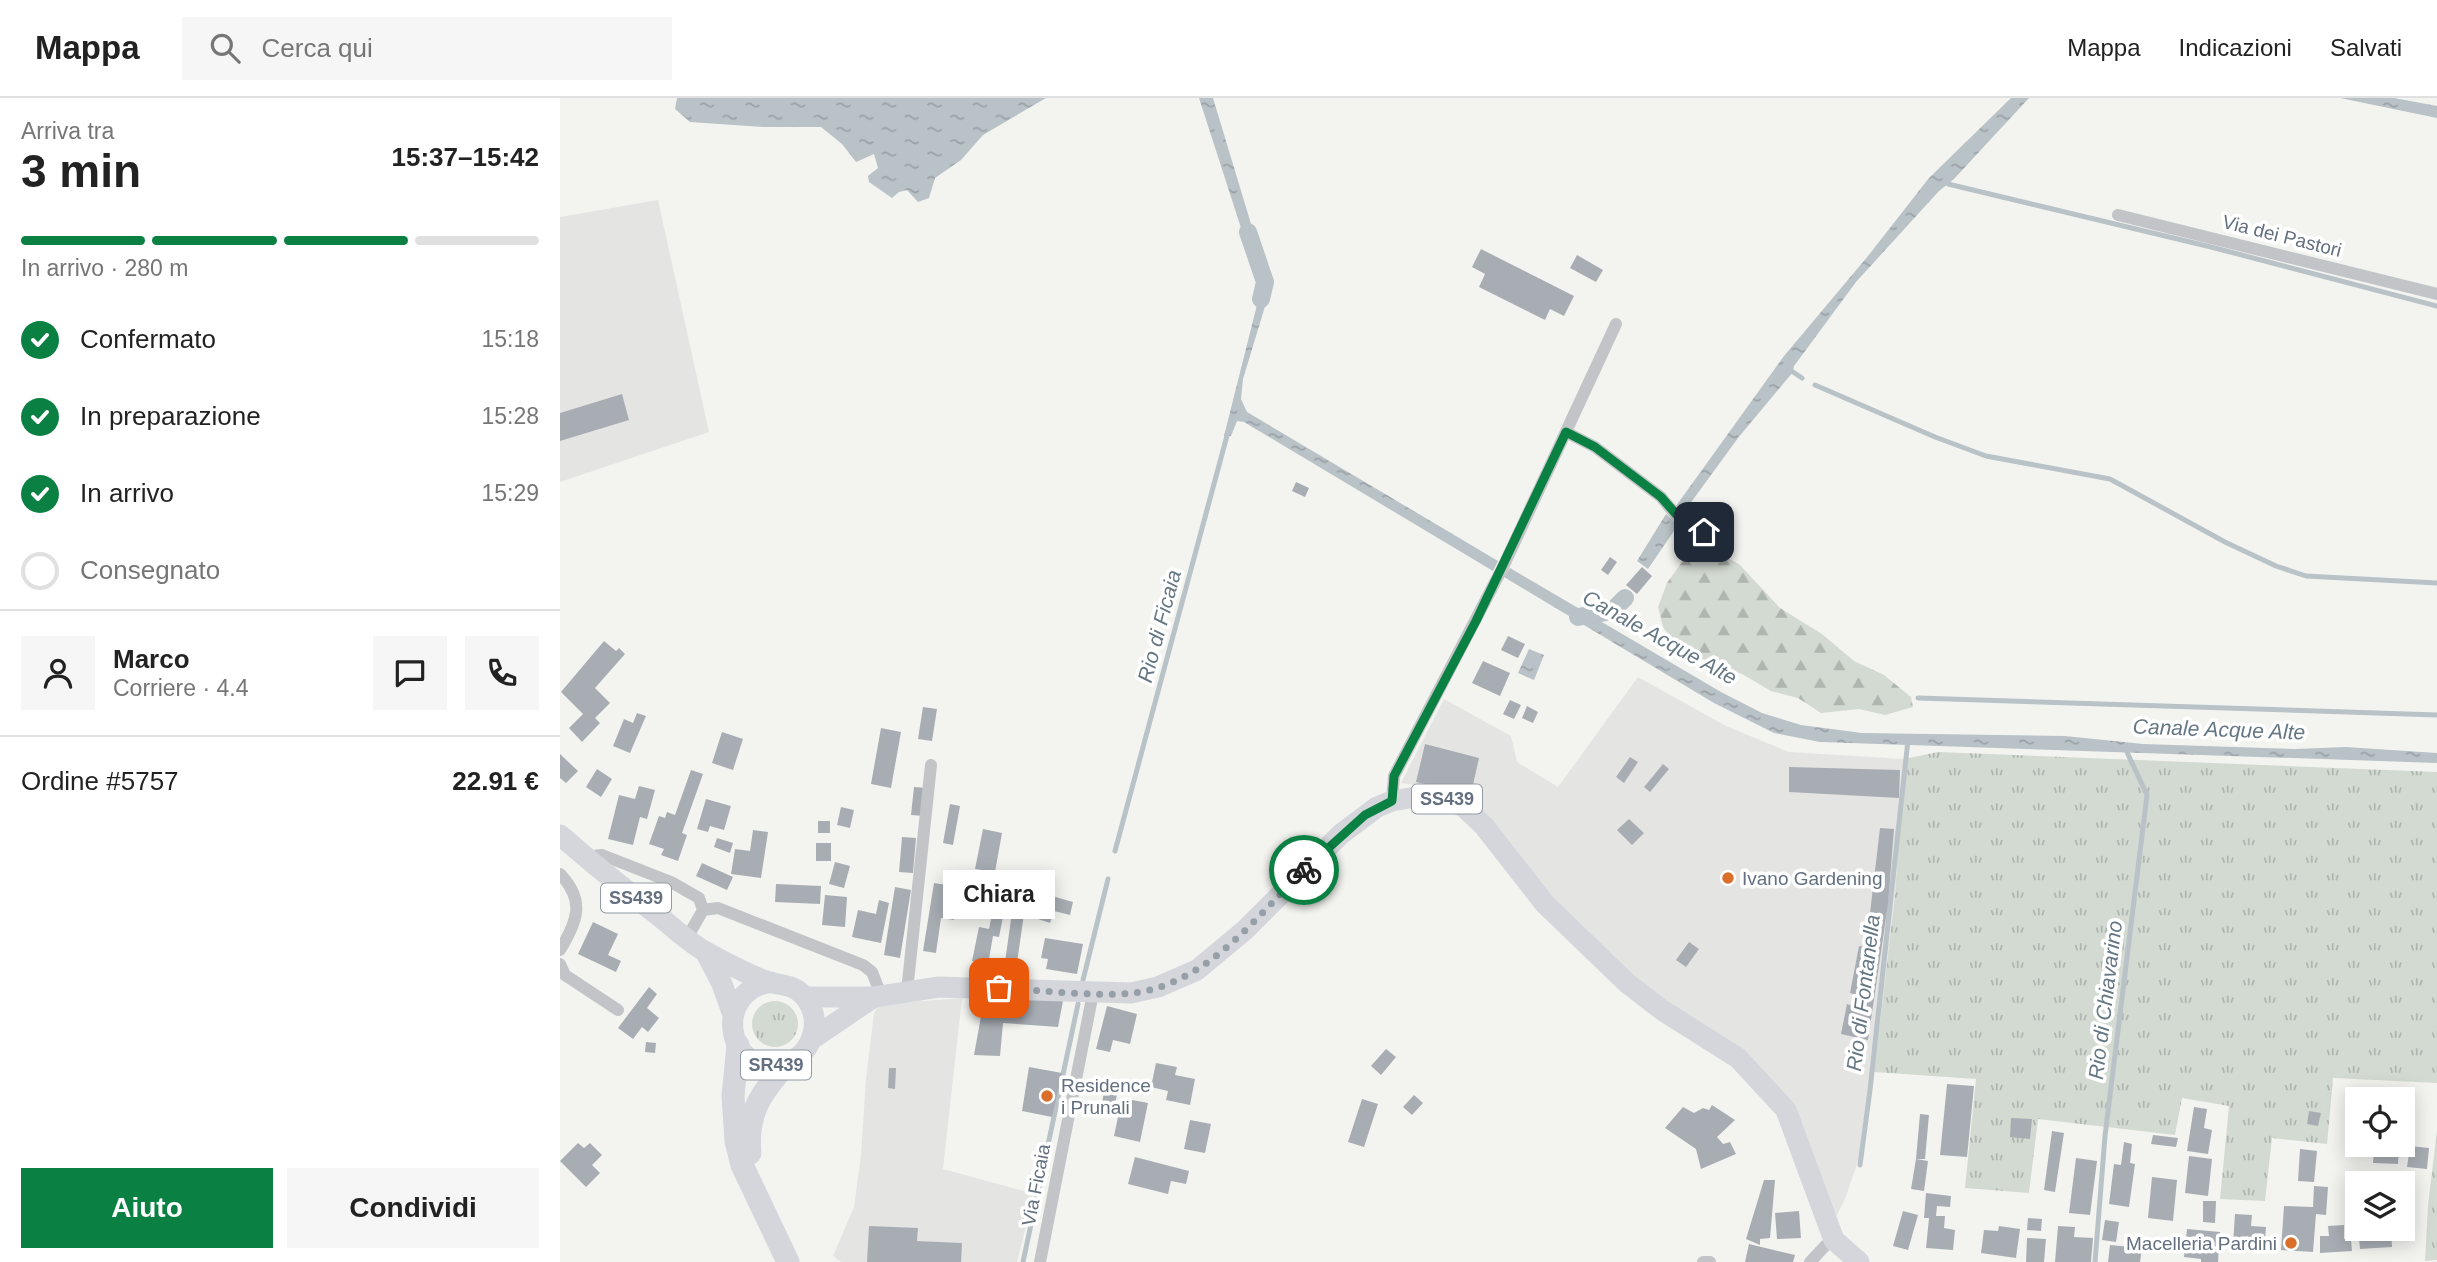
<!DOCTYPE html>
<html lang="it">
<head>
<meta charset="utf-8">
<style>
	body { margin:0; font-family:Helvetica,sans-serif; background:#f6f6f6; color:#222; height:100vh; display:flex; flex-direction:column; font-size:26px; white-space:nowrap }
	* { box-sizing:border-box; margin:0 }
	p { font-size:23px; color:#767676 }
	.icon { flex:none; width:38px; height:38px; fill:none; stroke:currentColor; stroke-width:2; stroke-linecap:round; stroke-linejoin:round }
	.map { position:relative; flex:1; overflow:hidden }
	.sheet { display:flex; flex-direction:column; background:#fff; width:560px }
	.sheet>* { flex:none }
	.controls { position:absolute; left:1785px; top:989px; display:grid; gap:14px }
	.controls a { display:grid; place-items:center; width:70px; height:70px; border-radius:0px; background:#fff; box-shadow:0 4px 18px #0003; font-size:35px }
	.pin { position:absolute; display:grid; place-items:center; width:60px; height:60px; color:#fff; margin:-30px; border-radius:14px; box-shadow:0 4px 10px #0006 }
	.courier { position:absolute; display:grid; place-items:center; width:70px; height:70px; margin:-35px; border:5px solid #0b8043; border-radius:50%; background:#fff; color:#222; box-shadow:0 2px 9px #0007 }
	.bubble { position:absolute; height:49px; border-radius:0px; background:#fff; box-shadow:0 4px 18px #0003; font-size:23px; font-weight:700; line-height:49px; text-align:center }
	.headline em { font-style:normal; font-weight:700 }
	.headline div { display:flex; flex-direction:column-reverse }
	.headline { display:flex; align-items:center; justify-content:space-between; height:119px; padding:0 21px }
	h1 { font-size:46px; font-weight:700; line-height:52px }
	.bar { display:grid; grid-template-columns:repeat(4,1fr); gap:10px 7px; align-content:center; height:84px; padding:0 21px }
	.bar i { height:9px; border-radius:5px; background:#e0e0e0 }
	.bar .selected { background:#0b8043 }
	.bar p { grid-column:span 4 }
	.line { display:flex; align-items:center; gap:18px; padding:0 21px; border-top:2px solid #e0e0e0 }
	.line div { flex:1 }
	.round { display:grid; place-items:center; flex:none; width:74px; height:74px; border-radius:0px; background:#f6f6f6 }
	ol { padding:0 21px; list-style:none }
	li { display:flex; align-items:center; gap:21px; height:77px }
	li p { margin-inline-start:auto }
	li .icon { padding:7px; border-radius:50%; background:#0b8043; color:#fff; stroke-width:4 }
	li:last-child { color:#767676 }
	li i { width:38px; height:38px; border:4px solid #e0e0e0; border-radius:50% }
	.primary-button { display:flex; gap:14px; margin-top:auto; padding:14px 21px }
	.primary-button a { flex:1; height:80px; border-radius:0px; background:#0b8043; color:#fff; font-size:28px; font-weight:700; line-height:80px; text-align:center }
	.primary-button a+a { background:#f6f6f6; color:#222 }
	header { display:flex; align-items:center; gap:42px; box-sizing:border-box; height:98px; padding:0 35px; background:#fff; border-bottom:2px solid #e0e0e0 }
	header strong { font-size:33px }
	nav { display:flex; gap:38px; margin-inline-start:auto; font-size:24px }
	.search { width:490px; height:63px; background:#f6f6f6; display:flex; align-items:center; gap:18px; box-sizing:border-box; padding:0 24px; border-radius:0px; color:#767676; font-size:26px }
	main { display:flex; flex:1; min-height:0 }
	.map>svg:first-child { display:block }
	.built { fill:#e4e4e3 }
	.grass { fill:url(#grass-tufts) }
	.forest { fill:url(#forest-firs) }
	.water { fill:url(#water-ripples) }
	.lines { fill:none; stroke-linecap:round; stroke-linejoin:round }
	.stream { stroke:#b9c2c7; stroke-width:5 }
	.canal { stroke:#b9c2c7; stroke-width:18 }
	.building { fill:#a8adb4 }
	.minor { stroke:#c2c4c8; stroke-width:12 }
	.primary { stroke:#d4d6db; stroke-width:21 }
	.motorway { stroke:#d4d6db; stroke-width:23 }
	.done { stroke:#969ea7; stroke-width:7; stroke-dasharray:0 12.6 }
	.route { stroke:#0b8043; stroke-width:9 }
	.poi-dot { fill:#d96f2b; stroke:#fff; stroke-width:2.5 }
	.labels { text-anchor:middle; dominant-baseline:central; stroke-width:7; stroke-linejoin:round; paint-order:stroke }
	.shield { fill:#fff; stroke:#929aa5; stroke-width:2 }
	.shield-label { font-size:18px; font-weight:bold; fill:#646f7f }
	.street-label { font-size:19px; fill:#646f7f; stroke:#fff }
	.poi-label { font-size:19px; fill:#646f7f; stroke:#fff; text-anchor:start }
	.water-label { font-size:21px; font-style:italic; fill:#657784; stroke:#fff }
</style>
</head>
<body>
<header>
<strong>Mappa</strong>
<div class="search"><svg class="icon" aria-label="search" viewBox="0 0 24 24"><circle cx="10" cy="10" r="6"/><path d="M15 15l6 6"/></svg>Cerca qui</div>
<nav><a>Mappa</a><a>Indicazioni</a><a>Salvati</a></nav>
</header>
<main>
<section class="sheet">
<div class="headline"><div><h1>3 min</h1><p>Arriva tra</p></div><em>15:37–15:42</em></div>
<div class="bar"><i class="selected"></i><i class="selected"></i><i class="selected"></i><i></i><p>In arrivo · 280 m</p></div>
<ol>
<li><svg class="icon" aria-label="check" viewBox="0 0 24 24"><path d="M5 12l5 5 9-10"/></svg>Confermato<p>15:18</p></li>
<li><svg class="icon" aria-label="check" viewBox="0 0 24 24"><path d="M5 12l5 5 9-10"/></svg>In preparazione<p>15:28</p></li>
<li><svg class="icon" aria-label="check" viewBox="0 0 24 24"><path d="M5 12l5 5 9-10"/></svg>In arrivo<p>15:29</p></li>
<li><i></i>Consegnato</li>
</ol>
<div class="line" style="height:126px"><a class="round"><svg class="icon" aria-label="person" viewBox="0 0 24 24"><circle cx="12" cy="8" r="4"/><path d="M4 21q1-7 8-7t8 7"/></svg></a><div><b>Marco</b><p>Corriere · 4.4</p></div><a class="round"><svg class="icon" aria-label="chat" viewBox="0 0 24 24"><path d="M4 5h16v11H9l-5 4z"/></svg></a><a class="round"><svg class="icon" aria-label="phone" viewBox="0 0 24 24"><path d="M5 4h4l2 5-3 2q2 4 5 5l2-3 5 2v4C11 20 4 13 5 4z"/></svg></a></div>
<div class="line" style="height:91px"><div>Ordine #5757</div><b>22.91 €</b></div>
<div class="primary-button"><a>Aiuto</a><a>Condividi</a></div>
</section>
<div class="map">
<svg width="1877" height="1164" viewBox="0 0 1877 1164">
	<defs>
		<pattern id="grass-tufts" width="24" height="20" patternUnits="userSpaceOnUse" patternTransform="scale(1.75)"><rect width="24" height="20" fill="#d3dad1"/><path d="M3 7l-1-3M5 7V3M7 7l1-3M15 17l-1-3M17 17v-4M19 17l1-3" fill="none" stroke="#afb5af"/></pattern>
		<pattern id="forest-firs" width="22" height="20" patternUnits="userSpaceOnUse" patternTransform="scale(1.75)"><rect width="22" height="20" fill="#d3dad1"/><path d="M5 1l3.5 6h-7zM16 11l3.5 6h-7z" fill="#afb5af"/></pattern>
		<pattern id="water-ripples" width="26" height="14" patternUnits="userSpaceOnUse" patternTransform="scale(1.75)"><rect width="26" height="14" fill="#b9c2c7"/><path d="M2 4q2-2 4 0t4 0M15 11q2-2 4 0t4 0" fill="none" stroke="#9aa2a7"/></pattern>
	</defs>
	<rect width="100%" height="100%" fill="#f3f4f0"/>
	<!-- built -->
	<path class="built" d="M98,102L149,334L0,384V119Z
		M1078,579L1166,628L1229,654L1344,661L1335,798L1314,974L1304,1020L1299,1060L1285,1101L1275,1121L1230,1001L1104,904L997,809L906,702L854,687L841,685L884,601L951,638L957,664L998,689Z
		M402,900L383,1071L474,1096L457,1164H281L273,1158L294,1109L301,1057L306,981L314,915L318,909L337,905Z"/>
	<!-- grass -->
	<path class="grass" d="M1378,654L1877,674V985L1773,980L1767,1046L1712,1040L1705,1103L1660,1101L1669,1008L1622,1000L1615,1037L1478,1021L1469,1095L1405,1090L1416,981L1314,974L1335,798L1344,661Z
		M192 926a23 23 0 1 1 46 0a23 23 0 1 1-46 0Z
		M1877,1032V1162L1865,1163L1868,1107Z"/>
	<!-- forest -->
	<path class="forest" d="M1146,443L1156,454L1179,466L1220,510L1262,536L1294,563L1324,577L1351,599L1353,609L1325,617L1299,611L1261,615L1238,600L1211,593L1182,576L1140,560L1114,544L1103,529L1098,509L1107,485L1129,454Z"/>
	<!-- water -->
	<path class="water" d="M117,0H486L423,37L401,62L375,80L369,100L358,104L347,92L339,94L332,100L309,84L308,78L318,70L314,56L296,64L282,46L261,29H203L130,24L115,11Z
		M639,0H653L698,149L692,164Z
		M1451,0H1469L1394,81L1379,93L1296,184L1234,268L1233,274L1178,340L1124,414L1116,408L1224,258L1308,158L1369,80Z
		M1780,0H1834L1877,8V20Z
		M706,171L709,188L706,205L683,281L681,301L687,314L938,463L933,473L684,324L677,323L671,338H664Z
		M1106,416L1118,427L1088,471L1077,463Z
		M950,470L1161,594L1202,615L1241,627L1302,635L1505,638L1583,646L1735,651L1786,649L1877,655V665L1260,644L1214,635L1154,605L944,479Z
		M969,551L984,557L974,582L958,575Z"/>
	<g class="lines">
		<!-- stream -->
		<path class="stream" d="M1388,86L1651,149L1877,208
			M1233,274L1242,280
			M1255,287L1375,339L1426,358L1550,381L1665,444L1716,468L1746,478L1877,485
			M1358,600L1877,617
			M555,753L668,334
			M523,882L548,781
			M1300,1067L1310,992L1348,642
			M463,1164L518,906
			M1535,1164L1545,1038L1587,697L1566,652"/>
		<!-- canal -->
		<path class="canal" d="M688,134L705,184L701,201
			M1018,519L1052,513L1065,500"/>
	</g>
	<!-- building -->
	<path class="building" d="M921,151L1014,198L1004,218L990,211L985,222L919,189L925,176L912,169Z
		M1017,157L1043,172L1036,184L1010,170Z
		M62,296L69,322L0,343V315Z
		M736,384L749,390L745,399L732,393Z
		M1050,459L1057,464L1048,477L1041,472Z
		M1082,469L1092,478L1077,496L1066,487Z
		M948,538L965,546L958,560L941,552Z
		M44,543L56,553L59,550L65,556L35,590L50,605L35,620L40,625L22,644L9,630L23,616L1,594Z
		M923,563L950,575L940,598L912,585Z
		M950,602L961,607L954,621L943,616Z
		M967,608L978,614L973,625L962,620Z
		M363,609L377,611L372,643L358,641Z
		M77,615L86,618L70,655L53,648L64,621L73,625Z
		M321,630L341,634L331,690L311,686Z
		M162,634L183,641L173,672L152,665Z
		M865,646L919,660L911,696L856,684Z
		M0,656L18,673L6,685L0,680Z
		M1070,659L1078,664L1064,685L1056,679Z
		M1103,666L1109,671L1090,694L1084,689Z
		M1229,669L1340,672L1339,700L1229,694Z
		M37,671L52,681L41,699L26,689Z
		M131,672L143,676L122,735L127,737L118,763L101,757L104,751L89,746L99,718L105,720L107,714L115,717Z
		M79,688L95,692L87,721L80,719L73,747L48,741L59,697L75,701Z
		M354,689L367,690L364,718L351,717Z
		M146,701L171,708L164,732L150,728L148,734L137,731Z
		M390,706L400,708L393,747L383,745Z
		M281,709L294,712L290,730L277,727Z
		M1069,721L1084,735L1072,747L1057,732Z
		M258,723H270V735H258Z
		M1320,730L1334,731L1328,806L1308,942L1281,936L1287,906L1295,909L1298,897L1290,895L1299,848L1306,849Z
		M423,731L442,735L435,774L415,771Z
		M193,732L208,734L201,780L171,776L175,751L190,753Z
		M342,739L356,740L353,775L339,774Z
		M157,740L173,745L170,755L154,749Z
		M256,745H271V763H256Z
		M275,764L290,768L284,790L269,786Z
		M142,765L173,779L167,792L136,778Z
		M374,785L399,789L394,822L381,820L376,855L363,853Z
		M216,786L261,788L260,806L215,804Z
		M335,789L351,792L340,860L324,857Z
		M437,792L448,794L439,839L433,838L428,867L412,863L419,829L429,831Z
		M485,796L513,804L510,817L494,813L490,825L478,821Z
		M265,797L287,799L285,829L262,827Z
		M415,799H423V814L414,813Z
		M454,800L466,802L456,872L444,871Z
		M319,802L329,805L321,845L292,839L298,812L316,816Z
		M33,824L58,836L48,857L61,863L56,874L18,856Z
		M485,840L523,846L517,876L486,871L488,861L481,860Z
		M1129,844L1139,851L1126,869L1116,862Z
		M89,889L97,896L87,910L99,920L88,934L82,929L73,941L58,930Z
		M425,896L503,903L498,929L443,925L440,958L414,957Z
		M547,908L577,916L570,946L553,942L550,954L536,951Z
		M86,944L96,945L95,955L85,954Z
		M826,951L836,959L821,977L811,968Z
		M596,965L617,969L615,977L635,981L630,1007L606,1002L608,993L591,989Z
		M469,969L502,975L492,1019L462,1013Z
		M329,970H336L335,991L328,990Z
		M546,981L559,983L555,1008L542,1005Z
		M1387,986L1414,988L1407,1059L1380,1057Z
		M854,997L863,1005L852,1017L843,1009Z
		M562,1000L588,1005L580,1044L554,1038Z
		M802,1001L818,1006L804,1049L788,1044Z
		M1152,1007L1175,1022L1157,1039L1163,1046L1170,1044L1176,1056L1141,1071L1136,1051L1105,1030L1123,1009L1134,1015L1143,1010L1149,1012Z
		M1634,1009L1647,1011L1644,1030L1652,1032L1648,1056L1627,1053Z
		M1749,1013L1761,1015L1758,1028L1747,1026Z
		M1360,1016L1369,1017L1365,1061H1356Z
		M1451,1020L1472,1021L1470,1041L1450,1039Z
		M630,1022L651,1026L645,1055L624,1051Z
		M1492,1033L1504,1035L1495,1094L1484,1092Z
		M1593,1037L1618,1040L1616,1049L1591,1046Z
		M1564,1044L1572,1046L1570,1065L1575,1066L1569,1109L1549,1106L1554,1066L1561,1067Z
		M18,1045L24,1050L30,1045L42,1057L32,1067L40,1075L26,1089L0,1063Z
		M1800,1046H1839L1838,1066L1813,1065L1814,1053H1800Z
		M1850,1048L1869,1050L1867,1071L1847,1069Z
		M1740,1051L1757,1053L1754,1084L1738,1083Z
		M1629,1058L1652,1061L1648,1098L1625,1095Z
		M575,1059L629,1073L626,1086L611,1083L608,1096L568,1086Z
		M1516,1060L1537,1063L1530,1117L1509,1115Z
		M1356,1061L1368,1063L1364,1093L1351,1091Z
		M1592,1079L1617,1082L1613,1123L1588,1120Z
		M1204,1082H1215L1210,1140L1200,1141V1147L1186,1141Z
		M1754,1088L1768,1089L1766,1117L1756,1116L1753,1154L1721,1152L1724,1108L1753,1109Z
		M1366,1095L1391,1098L1390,1109L1377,1108L1376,1118H1385L1384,1130L1395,1132L1393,1152L1366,1150L1369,1120H1364Z
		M1643,1103H1656L1655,1125L1643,1124Z
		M1239,1113L1241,1140L1217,1141L1215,1115Z
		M1343,1113L1358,1117L1348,1152L1333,1148Z
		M1675,1116L1692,1117L1691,1128L1706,1129L1704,1155L1688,1154V1147L1673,1146Z
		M1468,1120L1482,1121L1481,1133L1467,1132Z
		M1545,1122L1559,1124L1556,1144L1542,1142Z
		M1784,1127V1141H1791L1792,1153L1760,1155V1138H1769L1768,1128Z
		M309,1128L358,1130L357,1143L402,1145L401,1164H307Z
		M1439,1128L1460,1131L1456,1160L1421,1155L1424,1132L1438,1133Z
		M1498,1128L1515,1129L1514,1139L1533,1140L1531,1164H1495Z
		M1798,1130H1831L1832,1149L1800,1151Z
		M1627,1131L1660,1134L1658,1164H1641V1161L1624,1159Z
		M1467,1140L1486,1141L1484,1164H1466Z
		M1189,1146L1235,1157L1233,1164H1185Z
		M1550,1147L1582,1150L1580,1164H1548Z"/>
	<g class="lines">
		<!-- minor -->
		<path class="minor" d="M1558,117L1877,196
			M1006,334L1035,349L1101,399L1116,417L1144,434
			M832,703L834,678L944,467L1056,226
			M25,759L42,757L111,784L139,800L143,812
			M0,776C26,803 17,824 0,852
			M143,812L158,810L303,867L312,874L321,897
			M127,840L143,812
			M0,866L5,877L58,912
			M347,893L371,667
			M480,1164L533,895
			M1143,1164H1150
			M1250,1164L1265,1148L1274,1142"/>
		<!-- primary -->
		<path class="primary" d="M0,737C31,764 63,790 95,815C112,828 128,844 146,854C166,865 188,877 209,884C222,888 233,886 243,897C266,921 252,962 219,967C165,975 153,893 211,884
			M145,853L162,886L173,917
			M246,899H314L379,889L571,895L598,889L637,872L685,832L781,736L817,709L832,703L855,699L886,701L904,709L924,728L985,806L1067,885L1102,912L1178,960L1226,1012L1274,1142L1299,1164
			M252,941L314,899"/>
		<!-- motorway -->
		<path class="motorway" d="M178,947L173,998L176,1043L182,1067L228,1164
			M190,1055C186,1014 202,994 227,965"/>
	</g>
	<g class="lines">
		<!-- done -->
		<path class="done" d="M439,890C480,892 532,899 573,895C647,886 694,821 744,772"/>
		<!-- route -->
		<path class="route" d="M744,772L805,717L832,703L834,678L916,523L1006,334L1035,349L1101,399L1116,416L1144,434"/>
	</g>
	<!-- markers -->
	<g class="poi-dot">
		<circle cx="1168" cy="780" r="7"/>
		<circle cx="487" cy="998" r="7"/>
		<circle cx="1731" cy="1145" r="7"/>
	</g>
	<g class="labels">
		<!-- shield labels -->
		<g class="shield">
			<rect x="852" y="686.5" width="70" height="29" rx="5"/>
			<rect x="41" y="785.5" width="70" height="29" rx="5"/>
			<rect x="181" y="952.5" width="70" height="29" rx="5"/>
		</g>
		<g class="shield-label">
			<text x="887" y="701">SS439</text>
			<text x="76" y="800">SS439</text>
			<text x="216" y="967">SR439</text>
		</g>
		<!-- street labels -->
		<g class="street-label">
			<text transform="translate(1722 138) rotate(14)">Via dei Pastori</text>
			<text transform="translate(476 1087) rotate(-79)">Via Ficaia</text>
		</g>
		<!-- poi labels -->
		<g class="poi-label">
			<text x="1182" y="780">Ivano Gardening</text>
			<text x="501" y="987">Residence<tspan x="501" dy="22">i Prunali</tspan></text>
			<text x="1717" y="1145" text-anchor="end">Macelleria Pardini</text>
		</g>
		<!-- water labels -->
		<g class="water-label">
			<text transform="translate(599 528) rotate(-75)">Rio di Ficaia</text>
			<text transform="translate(1100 539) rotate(29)">Canale Acque Alte</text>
			<text transform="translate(1659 631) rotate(2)">Canale Acque Alte</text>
			<text transform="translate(1303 895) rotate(-83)">Rio di Fontanella</text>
			<text transform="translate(1545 902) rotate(-83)">Rio di Chiavarino</text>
		</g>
	</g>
</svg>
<div class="controls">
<a><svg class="icon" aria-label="locate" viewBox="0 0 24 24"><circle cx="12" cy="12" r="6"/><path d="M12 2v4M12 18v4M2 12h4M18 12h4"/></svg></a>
<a><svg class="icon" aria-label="layers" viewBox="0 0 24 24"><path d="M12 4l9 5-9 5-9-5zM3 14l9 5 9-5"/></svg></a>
</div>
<div class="pin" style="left:439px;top:890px;background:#ea580c"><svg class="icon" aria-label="bag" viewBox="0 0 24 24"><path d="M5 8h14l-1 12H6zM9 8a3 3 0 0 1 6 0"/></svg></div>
<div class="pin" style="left:1144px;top:434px;background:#1f2937"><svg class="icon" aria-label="home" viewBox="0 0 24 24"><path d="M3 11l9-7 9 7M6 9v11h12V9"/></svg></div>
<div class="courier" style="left:744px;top:772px"><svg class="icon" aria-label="bike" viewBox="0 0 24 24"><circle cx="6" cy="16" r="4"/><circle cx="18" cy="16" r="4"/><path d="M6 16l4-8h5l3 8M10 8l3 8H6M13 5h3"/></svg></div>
<div class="bubble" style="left:383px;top:772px;width:112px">Chiara</div>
</div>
</main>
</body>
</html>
